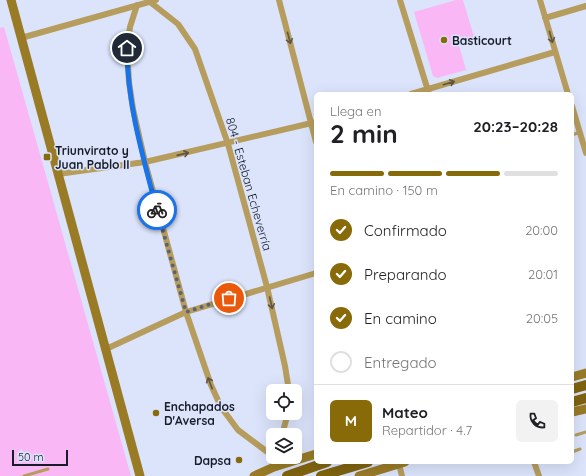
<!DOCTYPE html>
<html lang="es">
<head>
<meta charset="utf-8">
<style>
	body { margin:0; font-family:Quicksand,sans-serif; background:#f2f2f2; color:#202124; height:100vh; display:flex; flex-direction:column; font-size:15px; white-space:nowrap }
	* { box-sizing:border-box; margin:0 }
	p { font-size:13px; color:#757577 }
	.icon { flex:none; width:22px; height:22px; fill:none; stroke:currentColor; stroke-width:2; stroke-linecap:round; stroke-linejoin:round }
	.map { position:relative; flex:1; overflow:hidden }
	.details { position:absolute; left:314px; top:92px; width:260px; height:372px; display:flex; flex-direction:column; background:#fff; border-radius:6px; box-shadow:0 4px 16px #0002 }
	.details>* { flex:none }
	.buttons { position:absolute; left:266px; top:384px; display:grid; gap:8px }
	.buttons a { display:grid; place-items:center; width:36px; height:36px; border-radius:6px; background:#fff; box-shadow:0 4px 16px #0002; font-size:20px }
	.scale { position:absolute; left:12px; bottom:10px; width:56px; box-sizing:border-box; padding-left:4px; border:2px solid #171c2a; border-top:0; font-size:11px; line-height:14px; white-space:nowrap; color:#171c2a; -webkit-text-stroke:3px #dbe4fb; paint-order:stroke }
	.pin { position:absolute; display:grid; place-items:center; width:34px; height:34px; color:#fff; margin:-17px; border:2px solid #fff; border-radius:50%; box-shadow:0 1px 4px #0007 }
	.courier { position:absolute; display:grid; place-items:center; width:40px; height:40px; margin:-20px; border:3px solid #1a73e8; border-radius:50%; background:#fff; color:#222; box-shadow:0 1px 5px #0007 }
	.overview em { font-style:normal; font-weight:800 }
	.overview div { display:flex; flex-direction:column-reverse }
	.overview { display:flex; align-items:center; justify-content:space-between; height:68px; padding:0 16px }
	h1 { font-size:26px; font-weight:800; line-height:30px }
	.bar { display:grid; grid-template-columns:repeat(4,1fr); gap:6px 4px; align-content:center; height:48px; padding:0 16px }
	.bar i { height:5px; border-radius:3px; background:#e0e0e0 }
	.bar .selected { background:#886a08 }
	.bar p { grid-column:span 4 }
	.line { display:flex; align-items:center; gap:10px; padding:0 16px; border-top:1px solid #e0e0e0 }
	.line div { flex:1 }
	.round { display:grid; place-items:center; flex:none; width:42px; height:42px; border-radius:6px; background:#f2f2f2 }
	ol { padding:0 16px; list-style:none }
	li { display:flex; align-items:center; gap:12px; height:44px }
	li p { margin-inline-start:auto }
	li .icon { padding:4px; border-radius:50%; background:#886a08; color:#fff; stroke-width:4 }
	li:last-child { color:#757577 }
	li i { width:22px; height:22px; border:2px solid #e0e0e0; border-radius:50% }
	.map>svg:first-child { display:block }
	.green { fill:#fab7f6 }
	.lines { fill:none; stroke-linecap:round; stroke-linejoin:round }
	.lane { stroke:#b69d5d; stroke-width:3 }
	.street { stroke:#b69d5d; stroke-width:6 }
	.secondary { stroke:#997b26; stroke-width:9 }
	.primary { stroke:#7f630f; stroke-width:10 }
	.oneway { stroke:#5f5641 }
	.done { stroke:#5c6273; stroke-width:4; stroke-dasharray:0 7.2 }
	.route { stroke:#1a73e8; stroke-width:5 }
	.poi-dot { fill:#886a08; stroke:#dbe4fb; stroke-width:1.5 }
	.labels { text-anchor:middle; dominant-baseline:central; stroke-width:3; stroke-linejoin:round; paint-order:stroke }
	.poi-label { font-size:12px; font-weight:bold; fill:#171c2a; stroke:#dbe4fb; text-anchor:start }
	.street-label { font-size:12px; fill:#171c2a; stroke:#dbe4fb }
</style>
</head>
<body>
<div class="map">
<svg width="586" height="476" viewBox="0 0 586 476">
	<rect width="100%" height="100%" fill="#dbe4fb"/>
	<!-- green -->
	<path class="green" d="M456,0H463L474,37L458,42L466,70L437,78L433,76L414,12Z
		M4,27L131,476H0V28Z"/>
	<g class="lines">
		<!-- lane -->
		<path class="lane" d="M572,135L580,132
			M576,435L586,432
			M572,452L580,449
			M24,476L48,469"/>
		<!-- street -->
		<path class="street" d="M279,0L316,142
			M400,0L429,94
			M540,0L568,94
			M150,2L178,24L195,49L228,144L267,287L285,366L289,391
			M137,5L130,27L127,48L129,82L133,109L145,162L186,312L211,385L221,407L238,430L270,454L274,467
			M545,18L586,6
			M21,38L156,0
			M411,94L555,52
			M572,106L586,153
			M58,174L145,162L316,122
			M106,349L186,312L316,273
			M282,435L288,413
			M534,462L539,476
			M399,464L402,476"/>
		<!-- secondary -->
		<path class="secondary" d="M11,0L140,476
			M572,377L586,373
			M572,412L586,409
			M254,476L274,467L316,454
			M359,476L405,462"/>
		<!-- primary -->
		<path class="primary" d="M572,389L586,385
			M572,402L586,398
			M287,476L327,462
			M321,476L368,462"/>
	</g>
	<!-- one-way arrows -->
	<defs><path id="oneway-shaft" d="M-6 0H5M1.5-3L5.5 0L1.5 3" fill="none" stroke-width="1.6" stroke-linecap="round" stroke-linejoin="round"/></defs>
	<g class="oneway">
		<use href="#oneway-shaft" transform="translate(551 37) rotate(74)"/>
		<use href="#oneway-shaft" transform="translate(289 38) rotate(75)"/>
		<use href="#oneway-shaft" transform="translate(449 83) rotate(-16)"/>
		<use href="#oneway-shaft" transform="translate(183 154) rotate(-13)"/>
		<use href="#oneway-shaft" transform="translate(271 303) rotate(77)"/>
		<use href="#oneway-shaft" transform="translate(210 383) rotate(-111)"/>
	</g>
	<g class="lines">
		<!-- done -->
		<path class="done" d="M157,210L186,312L229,298"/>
		<!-- route -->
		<path class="route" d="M127,48C127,103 143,157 157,210"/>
	</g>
	<!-- markers -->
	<g class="poi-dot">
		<circle cx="444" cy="40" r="4"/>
		<rect x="43" y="153" width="8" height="8" rx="2"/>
		<circle cx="156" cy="413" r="4"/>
		<circle cx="239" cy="460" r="4"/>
	</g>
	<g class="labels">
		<!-- poi labels -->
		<g class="poi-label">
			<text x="452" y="40">Basticourt</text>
			<text x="55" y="150">Triunvirato y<tspan x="55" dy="14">Juan Pablo II</tspan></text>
			<text x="164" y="406">Enchapados<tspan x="164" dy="14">D'Aversa</tspan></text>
			<text x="231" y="460" text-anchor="end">Dapsa</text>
		</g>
		<!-- street labels -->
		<g class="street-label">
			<text transform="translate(249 184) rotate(74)">804 - Esteban Echeverría</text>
		</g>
	</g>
</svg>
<div class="buttons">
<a><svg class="icon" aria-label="locate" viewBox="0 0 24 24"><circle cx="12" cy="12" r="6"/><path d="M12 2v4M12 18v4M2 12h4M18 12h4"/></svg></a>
<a><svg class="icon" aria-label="layers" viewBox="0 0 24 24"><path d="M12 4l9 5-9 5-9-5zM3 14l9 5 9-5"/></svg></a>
</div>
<div class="scale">50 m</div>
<div class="pin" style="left:229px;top:298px;background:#ea580c"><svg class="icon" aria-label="bag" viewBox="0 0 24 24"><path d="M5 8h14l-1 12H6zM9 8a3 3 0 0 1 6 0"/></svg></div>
<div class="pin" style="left:127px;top:48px;background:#1f2937"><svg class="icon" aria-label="home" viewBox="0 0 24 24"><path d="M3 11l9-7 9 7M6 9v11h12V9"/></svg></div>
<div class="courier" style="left:157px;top:210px"><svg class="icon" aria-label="bike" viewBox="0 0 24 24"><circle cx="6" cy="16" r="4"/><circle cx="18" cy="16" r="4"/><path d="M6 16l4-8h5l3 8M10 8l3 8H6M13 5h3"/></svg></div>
<section class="details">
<div class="overview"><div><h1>2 min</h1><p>Llega en</p></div><em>20:23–20:28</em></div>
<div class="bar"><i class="selected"></i><i class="selected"></i><i class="selected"></i><i></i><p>En camino · 150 m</p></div>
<ol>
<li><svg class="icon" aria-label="check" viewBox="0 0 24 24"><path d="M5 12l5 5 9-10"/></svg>Confirmado<p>20:00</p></li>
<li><svg class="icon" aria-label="check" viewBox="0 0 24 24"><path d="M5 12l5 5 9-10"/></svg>Preparando<p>20:01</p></li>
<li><svg class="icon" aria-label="check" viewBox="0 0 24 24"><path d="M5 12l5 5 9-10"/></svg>En camino<p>20:05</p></li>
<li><i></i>Entregado</li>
</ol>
<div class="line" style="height:72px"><b class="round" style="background:#886a08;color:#fff">M</b><div><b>Mateo</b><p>Repartidor · 4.7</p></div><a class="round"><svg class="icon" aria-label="phone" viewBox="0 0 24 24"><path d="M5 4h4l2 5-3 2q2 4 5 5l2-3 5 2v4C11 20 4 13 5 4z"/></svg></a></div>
</section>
</div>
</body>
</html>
